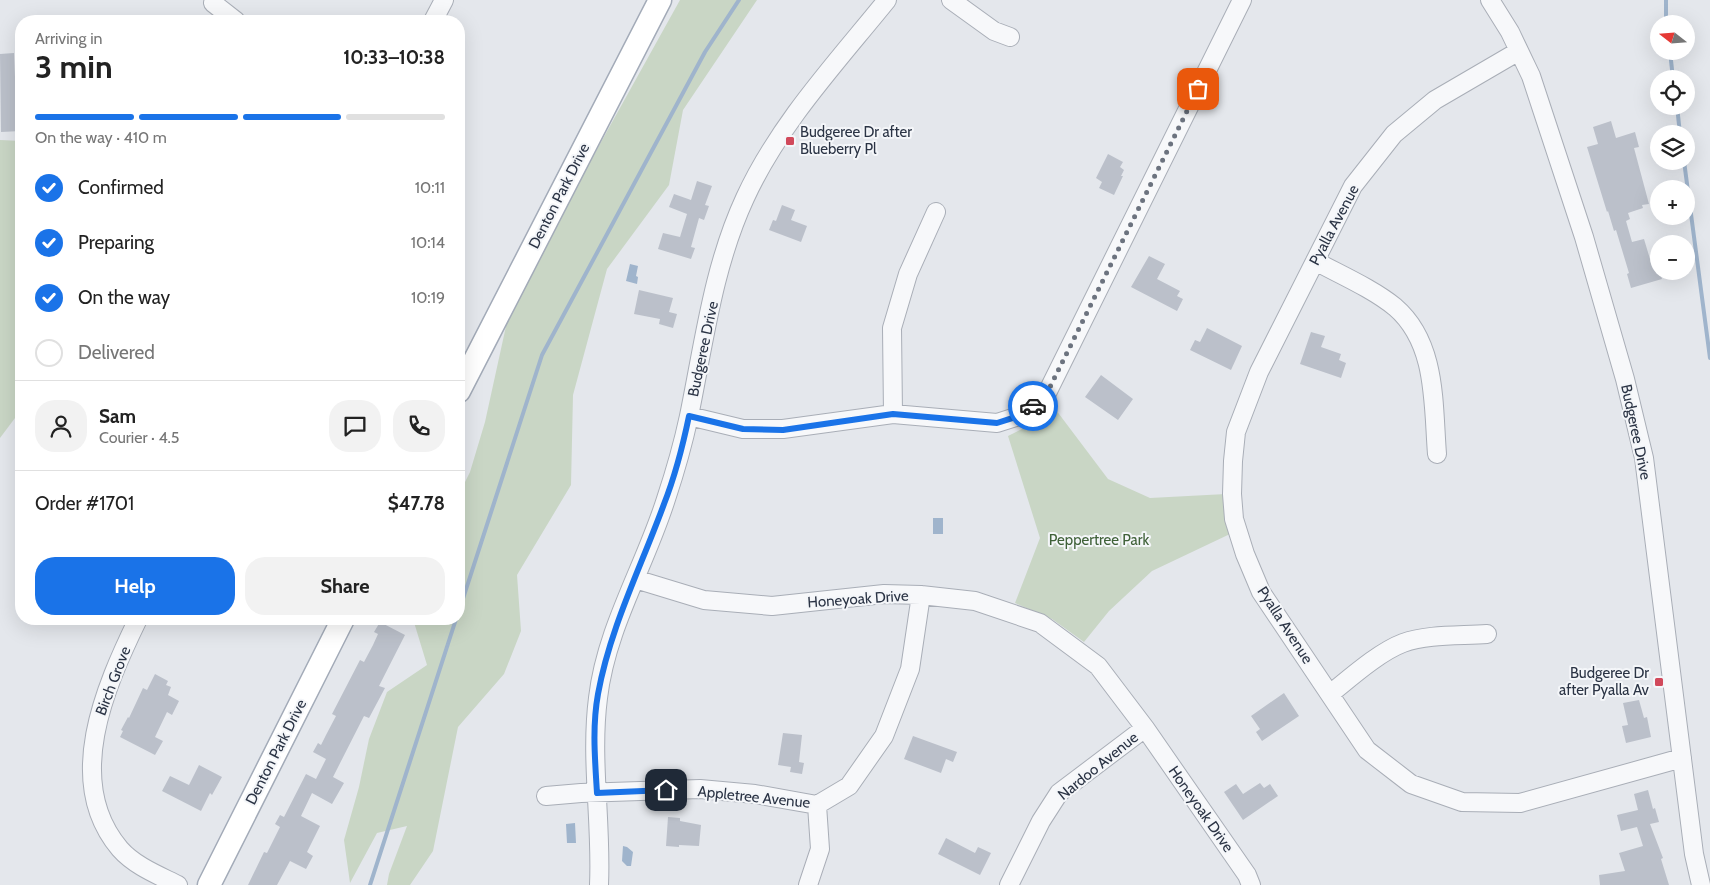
<!DOCTYPE html>
<html lang="en">
<head>
<meta charset="utf-8">
<style>
	body { margin:0; font-family:Cabin,sans-serif; background:#f2f2f2; color:#222; height:100vh; display:flex; flex-direction:column; font-size:19px; white-space:nowrap }
	* { box-sizing:border-box; margin:0 }
	p { font-size:16px; color:#767676 }
	.icon { flex:none; width:28px; height:28px; fill:none; stroke:currentColor; stroke-width:2; stroke-linecap:round; stroke-linejoin:round }
	.map { position:relative; flex:1; overflow:hidden }
	.side { position:absolute; left:15px; top:15px; width:450px; height:610px; display:flex; flex-direction:column; background:#fff; border-radius:20px; box-shadow:0 5px 20px #0002 }
	.side>* { flex:none }
	.needle { width:32px; rotate:287deg }
	.buttons { position:absolute; left:1650px; top:15px; display:grid; gap:10px }
	.buttons a { display:grid; place-items:center; width:45px; height:45px; border-radius:50%; background:#fff; box-shadow:0 5px 20px #0002; font-size:25px }
	.pin { position:absolute; display:grid; place-items:center; width:42px; height:42px; color:#fff; margin:-21px; border-radius:10px; box-shadow:0 2px 8px #0006 }
	.courier { position:absolute; display:grid; place-items:center; width:50px; height:50px; margin:-25px; border:4px solid #1a73e8; border-radius:50%; background:#fff; color:#222; box-shadow:0 1px 6px #0007 }
	.headline em { font-style:normal; font-weight:800 }
	.headline div { display:flex; flex-direction:column-reverse }
	.headline { display:flex; align-items:center; justify-content:space-between; height:85px; padding:0 20px }
	h1 { font-size:32px; font-weight:800; line-height:38px }
	.bar { display:grid; grid-template-columns:repeat(4,1fr); gap:8px 5px; align-content:center; height:60px; padding:0 20px }
	.bar i { height:6px; border-radius:4px; background:#e0e0e0 }
	.bar .on { background:#1a73e8 }
	.bar p { grid-column:span 4 }
	.line { display:flex; align-items:center; gap:12px; padding:0 20px; border-top:1px solid #e0e0e0 }
	.line div { flex:1 }
	.round { display:grid; place-items:center; flex:none; width:52px; height:52px; border-radius:20px; background:#f2f2f2 }
	ol { padding:0 20px; list-style:none }
	li { display:flex; align-items:center; gap:15px; height:55px }
	li p { margin-inline-start:auto }
	li .icon { padding:5px; border-radius:50%; background:#1a73e8; color:#fff; stroke-width:4 }
	li:last-child { color:#767676 }
	li i { width:28px; height:28px; border:2px solid #e0e0e0; border-radius:50% }
	.action { display:flex; gap:10px; margin-top:auto; padding:10px 20px }
	.action a { flex:1; height:58px; border-radius:20px; background:#1a73e8; color:#fff; font-size:20px; font-weight:800; line-height:58px; text-align:center }
	.action a+a { background:#f2f2f2; color:#222 }
	.map>svg:first-child { display:block }
	.green { fill:#c9d6c5 }
	.water { fill:#9fb4cc }
	.lines { fill:none; stroke-linecap:round; stroke-linejoin:round }
	.stream { stroke:#9fb4cc; stroke-width:4 }
	.building { fill:#bbc0ca }
	.minor-casing { stroke:#a9aeb7; stroke-width:20 }
	.major-casing { stroke:#a3abb8; stroke-width:25 }
	.minor { stroke:#f7f8fa; stroke-width:18 }
	.major { stroke:#fff; stroke-width:22 }
	.done { stroke:#6c737f; stroke-width:5; stroke-dasharray:0 9 }
	.route { stroke:#1a73e8; stroke-width:6 }
	.poi-dot { fill:#d1495b; stroke:#f4f6f9; stroke-width:2 }
	.labels { text-anchor:middle; dominant-baseline:central; stroke-width:4; stroke-linejoin:round; paint-order:stroke }
	.poi-label { font-size:15px; fill:#2b3445; stroke:#f4f6f9; text-anchor:start }
	.street-label { font-size:15px; fill:#2b3445; stroke:#f4f6f9 }
	.park-label { font-size:15px; fill:#3f6138; stroke:#f4f6f9 }
</style>
</head>
<body>
<div class="map">
<svg width="1710" height="885" viewBox="0 0 1710 885">
	<rect width="100%" height="100%" fill="#e4e7ec"/>
	<!-- green -->
	<path class="green" d="M680,0H757L683,110L669,185L607,269L573,395L571,485L517,575L521,631L504,674L458,727L433,851L410,885H387L389,874L407,826L377,833L350,883L344,840L359,787L369,739L387,692L427,665L413,619H459V494L470,472L485,422L508,317L571,196Z
		M0,140L21,141V302L18,317L21,323V410L0,438Z
		M1053,406L1108,479L1150,498L1226,494L1230,534L1152,571L1109,611L1084,642L1052,619L1015,603L1040,538L1008,436L1040,420Z"/>
	<!-- water -->
	<path class="water" d="M630,264L638,266L636,276L638,277L637,284L626,281Z
		M933,518H943V534H933Z
		M575,823L576,843H567L566,824Z
		M623,846L627,847L633,852L631,866H627L622,861Z"/>
	<g class="lines">
		<!-- stream -->
		<path class="stream" d="M1666,0V24
			M1670,51L1673,79
			M1677,106L1680,134
			M1684,161L1710,358
			M459,611L542,355L705,52L739,0
			M370,885L456,619"/>
	</g>
	<!-- building -->
	<path class="building" d="M14,53L15,77L21,76V131L1,132L0,54Z
		M1611,121L1616,138L1635,132L1639,147L1634,148L1649,204L1642,205L1643,208L1628,213L1630,219L1626,221L1632,242L1644,239L1653,269L1658,267L1662,279L1631,288L1627,274L1629,273L1616,230L1614,231L1608,211L1607,212L1587,147L1598,144L1593,127Z
		M1108,154L1123,162L1120,167L1124,170L1121,176H1123L1114,195L1099,188L1102,182L1096,178Z
		M697,181L712,186L705,205L709,206L704,220L699,218L691,247L695,248L691,259L658,249L663,233L680,237L687,214L669,207L674,194L691,200Z
		M782,205L795,210L791,220L807,226L801,242L769,230L773,220L776,221Z
		M1149,256L1165,264L1157,279L1180,291L1177,296L1183,299L1177,311L1131,287Z
		M639,290L673,298L669,312L677,314L673,328L659,324L660,319L634,314Z
		M1207,328L1242,346L1231,370L1190,350L1195,340L1200,342Z
		M1311,332L1325,336L1321,347L1341,354L1339,360L1346,363L1341,378L1300,364Z
		M1101,375L1133,399L1118,420L1085,397Z
		M380,622L405,635L379,686L385,688L369,718L364,716L333,777L344,783L332,804L312,793L301,816L320,826L307,852L313,856L306,869L290,861L277,885H248L264,852L267,853L280,827L275,824L280,815L284,817L306,774L316,779L326,759L313,752L318,743L321,745L326,735L336,716L332,714L360,660L364,662L373,645L378,634L374,632Z
		M155,674L168,681L166,685L171,687L168,695L179,701L172,715L167,712L155,737L163,741L155,755L120,737L123,731L121,730L128,717L129,718L143,688L147,690Z
		M1284,693L1299,716L1262,741L1256,732L1260,729L1251,716Z
		M1639,700L1644,718L1647,717L1651,737L1626,743L1622,726L1628,725L1623,703Z
		M783,733L802,735L799,762L804,763L802,774L790,772L791,767L778,765Z
		M913,736L957,752L953,762L946,759L941,773L904,759Z
		M199,765L222,777L212,795L210,793L201,811L162,791L170,776L189,785Z
		M1260,783L1264,788L1270,784L1278,796L1243,820L1224,792L1236,784L1243,794Z
		M1648,790L1653,809L1655,808L1659,822L1650,824L1663,858L1661,859L1669,885H1600L1599,875L1625,871L1619,853L1643,846L1637,827L1621,831L1617,815L1638,810L1634,794Z
		M668,817L680,818V821L701,825L699,846L679,845V847L666,846Z
		M946,838L975,853L978,847L991,853L980,875L938,854Z"/>
	<g class="lines">
		<defs>
			<path id="minor" d="M951,0L994,31L1010,37
				M1490,0L1510,32L1531,76L1584,237L1625,379L1644,458L1694,854L1701,885
				M213,3L236,21
				M433,21L444,0
				M1519,51L1435,100L1394,134L1353,186L1259,372L1236,432L1233,461L1232,494L1234,519L1245,554L1261,592L1367,750L1411,784L1462,802L1520,803L1682,758
				M1315,261C1341,275 1373,289 1395,307C1437,343 1433,404 1437,454
				M893,414L892,328L908,274L936,212
				M689,416L743,429H783L893,414L997,423L1025,414L1047,393L1242,0
				M635,579L704,600L772,606L884,594L921,595L975,601L1040,623L1098,666L1145,728L1247,875L1251,885
				M138,619C105,687 63,782 120,849C135,866 158,875 178,885
				M1330,694C1350,678 1379,652 1403,643C1427,634 1461,636 1487,634
				M546,796L581,793L700,789L755,794L817,805L849,786L884,736L910,669L921,595
				M599,885C602,823 590,760 598,698C606,628 645,566 666,499C675,472 683,444 689,416C704,343 713,267 745,198C779,124 836,63 887,0
				M808,885L820,849L817,805
				M1009,885L1041,821L1059,793L1145,728"/>
			<path id="major" d="M459,391L660,0
				M209,885L343,619"/>
		</defs>
		<!-- minor casing -->
		<use href="#minor" class="minor-casing"/>
		<!-- major casing -->
		<use href="#major" class="major-casing"/>
		<!-- minor -->
		<use href="#minor" class="minor"/>
		<!-- major -->
		<use href="#major" class="major"/>
	</g>
	<g class="lines">
		<!-- done -->
		<path class="done" d="M1033,406L1047,393L1198,89"/>
		<!-- route -->
		<path class="route" d="M666,790L597,793C595,760 592,727 598,694C610,628 641,567 664,504C675,476 683,445 689,416L743,429L783,430L893,414L997,423L1025,414L1033,406"/>
	</g>
	<!-- markers -->
	<g class="poi-dot">
		<rect x="785" y="136" width="10" height="10" rx="2.5"/>
		<rect x="1654" y="677" width="10" height="10" rx="2.5"/>
	</g>
	<g class="labels">
		<!-- poi labels -->
		<g class="poi-label">
			<text x="800" y="132">Budgeree Dr after<tspan x="800" dy="17">Blueberry Pl</tspan></text>
			<text x="1649" y="673" text-anchor="end">Budgeree Dr<tspan x="1649" dy="17">after Pyalla Av</tspan></text>
		</g>
		<!-- street labels -->
		<g class="street-label">
			<text transform="translate(559 196) rotate(-63)">Denton Park Drive</text>
			<text transform="translate(1334 225) rotate(-62)">Pyalla Avenue</text>
			<text transform="translate(703 349) rotate(-78)">Budgeree Drive</text>
			<text transform="translate(1636 432) rotate(78)">Budgeree Drive</text>
			<text transform="translate(858 599) rotate(-4)">Honeyoak Drive</text>
			<text transform="translate(1285 625) rotate(57)">Pyalla Avenue</text>
			<text transform="translate(113 681) rotate(-69)">Birch Grove</text>
			<text transform="translate(276 752) rotate(-63)">Denton Park Drive</text>
			<text transform="translate(1098 766) rotate(-39)">Nardoo Avenue</text>
			<text transform="translate(754 797) rotate(6)">Appletree Avenue</text>
			<text transform="translate(1201 809) rotate(55)">Honeyoak Drive</text>
		</g>
		<!-- park labels -->
		<g class="park-label">
			<text x="1099" y="540">Peppertree Park</text>
		</g>
	</g>
</svg>
<div class="buttons">
<a><svg class="needle" viewBox="-14 -14 28 28"><path d="M0-13l5 13h-10z" fill="#e53935"/><path d="M0 13l5-13h-10z" fill="#767676"/></svg></a>
<a><svg class="icon" aria-label="locate" viewBox="0 0 24 24"><circle cx="12" cy="12" r="6"/><path d="M12 2v4M12 18v4M2 12h4M18 12h4"/></svg></a>
<a><svg class="icon" aria-label="layers" viewBox="0 0 24 24"><path d="M12 4l9 5-9 5-9-5zM3 14l9 5 9-5"/></svg></a>
<a>+</a>
<a>−</a>
</div>
<div class="pin" style="left:1198px;top:89px;background:#ea580c"><svg class="icon" aria-label="bag" viewBox="0 0 24 24"><path d="M5 8h14l-1 12H6zM9 8a3 3 0 0 1 6 0"/></svg></div>
<div class="pin" style="left:666px;top:790px;background:#1f2937"><svg class="icon" aria-label="home" viewBox="0 0 24 24"><path d="M3 11l9-7 9 7M6 9v11h12V9"/></svg></div>
<div class="courier" style="left:1033px;top:406px"><svg class="icon" aria-label="car" viewBox="0 0 24 24"><path d="M5 17H2v-5l4-1 3-4h7l3 4 3 1v5h-3M9 17h6M6 11h13"/><circle cx="7" cy="17" r="2"/><circle cx="17" cy="17" r="2"/></svg></div>
<section class="side">
<div class="headline"><div><h1>3 min</h1><p>Arriving in</p></div><em>10:33–10:38</em></div>
<div class="bar"><i class="on"></i><i class="on"></i><i class="on"></i><i></i><p>On the way · 410 m</p></div>
<ol>
<li><svg class="icon" aria-label="check" viewBox="0 0 24 24"><path d="M5 12l5 5 9-10"/></svg>Confirmed<p>10:11</p></li>
<li><svg class="icon" aria-label="check" viewBox="0 0 24 24"><path d="M5 12l5 5 9-10"/></svg>Preparing<p>10:14</p></li>
<li><svg class="icon" aria-label="check" viewBox="0 0 24 24"><path d="M5 12l5 5 9-10"/></svg>On the way<p>10:19</p></li>
<li><i></i>Delivered</li>
</ol>
<div class="line" style="height:90px"><a class="round"><svg class="icon" aria-label="person" viewBox="0 0 24 24"><circle cx="12" cy="8" r="4"/><path d="M4 21q1-7 8-7t8 7"/></svg></a><div><b>Sam</b><p>Courier · 4.5</p></div><a class="round"><svg class="icon" aria-label="chat" viewBox="0 0 24 24"><path d="M4 5h16v11H9l-5 4z"/></svg></a><a class="round"><svg class="icon" aria-label="phone" viewBox="0 0 24 24"><path d="M5 4h4l2 5-3 2q2 4 5 5l2-3 5 2v4C11 20 4 13 5 4z"/></svg></a></div>
<div class="line" style="height:65px"><div>Order #1701</div><b>$47.78</b></div>
<div class="action"><a>Help</a><a>Share</a></div>
</section>
</div>
</body>
</html>
